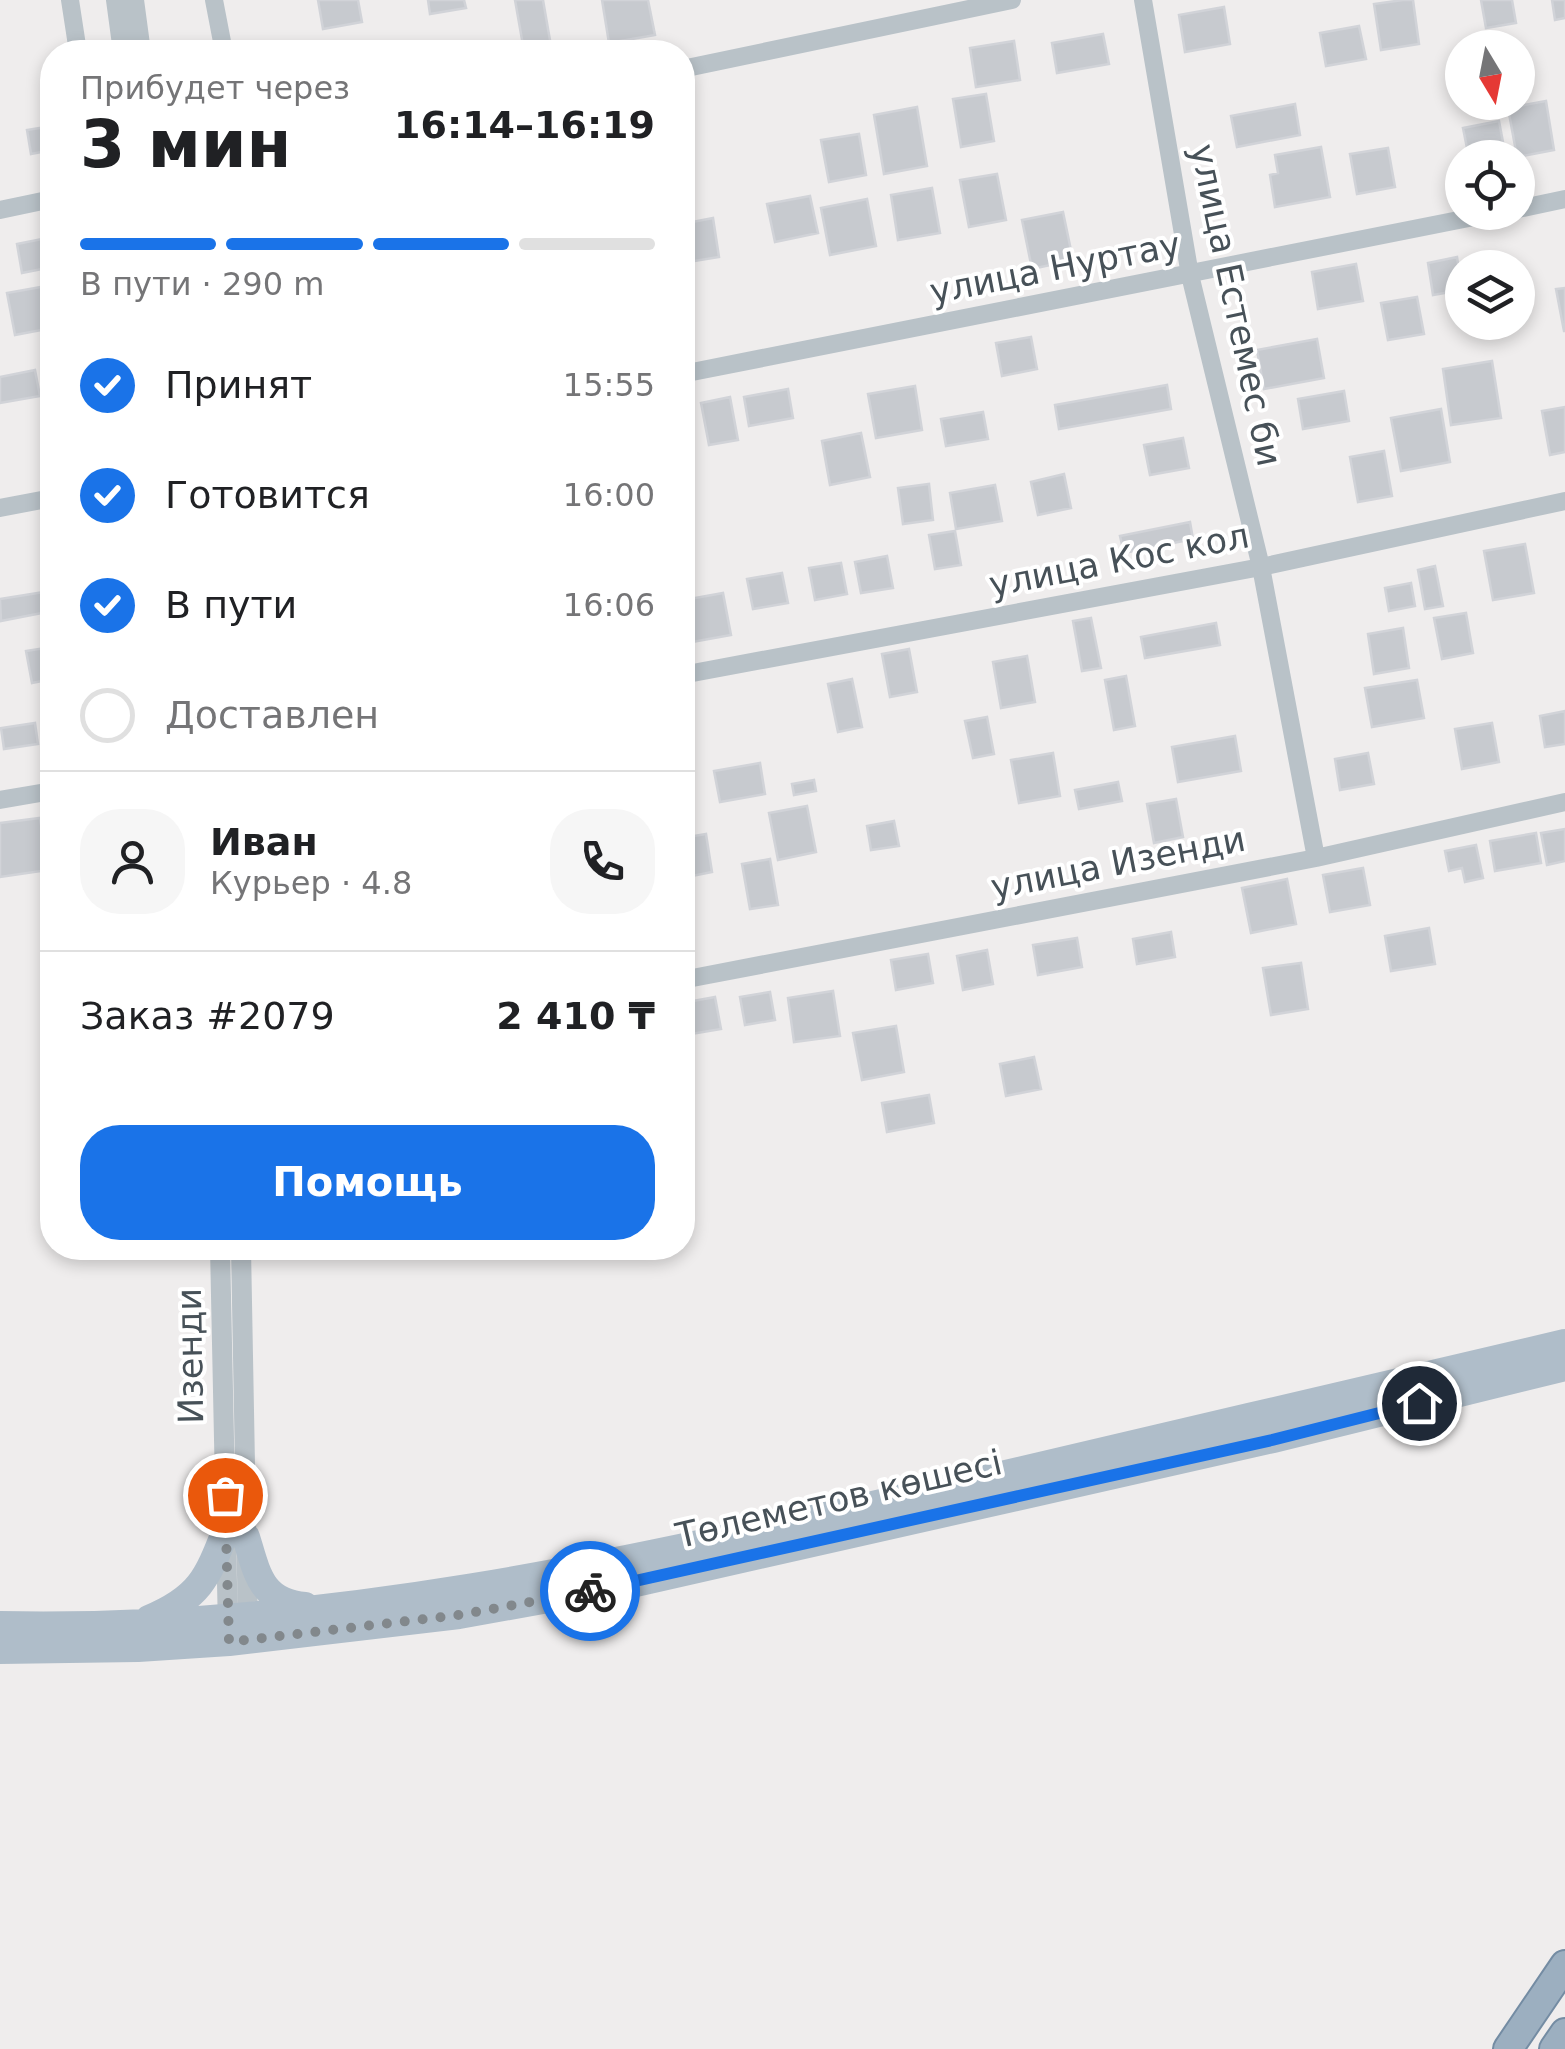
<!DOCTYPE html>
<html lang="ru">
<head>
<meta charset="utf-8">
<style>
	body { margin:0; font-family:"DejaVu Sans",sans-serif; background:#f6f6f6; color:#202124; height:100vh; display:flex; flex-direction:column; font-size:38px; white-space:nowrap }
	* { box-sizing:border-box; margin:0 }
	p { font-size:32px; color:#757577 }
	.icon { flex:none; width:55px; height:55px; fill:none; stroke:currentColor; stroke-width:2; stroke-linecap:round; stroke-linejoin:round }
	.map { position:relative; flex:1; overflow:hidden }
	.details { position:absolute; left:40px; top:40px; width:655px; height:1220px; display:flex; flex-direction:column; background:#fff; border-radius:40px; box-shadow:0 5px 15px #0003 }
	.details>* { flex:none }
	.needle { width:65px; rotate:170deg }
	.fabs { position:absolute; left:1445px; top:30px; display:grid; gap:20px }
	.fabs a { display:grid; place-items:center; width:90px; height:90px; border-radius:50%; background:#fff; box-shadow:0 5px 15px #0003; font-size:50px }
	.pin { position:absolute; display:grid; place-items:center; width:85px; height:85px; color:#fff; margin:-42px; border:5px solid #fff; border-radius:50%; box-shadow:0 2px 10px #0007 }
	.courier { position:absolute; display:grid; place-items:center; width:100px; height:100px; margin:-50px; border:8px solid #1a73e8; border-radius:50%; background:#fff; color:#222; box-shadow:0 2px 12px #0007 }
	.headline em { font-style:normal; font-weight:700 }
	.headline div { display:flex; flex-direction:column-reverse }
	.headline { display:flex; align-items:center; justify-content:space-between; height:170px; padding:0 40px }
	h1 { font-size:65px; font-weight:700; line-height:75px }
	.bar { display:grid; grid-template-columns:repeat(4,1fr); gap:15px 10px; align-content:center; height:120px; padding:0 40px }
	.bar i { height:12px; border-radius:8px; background:#e0e0e0 }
	.bar .active { background:#1a73e8 }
	.bar p { grid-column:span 4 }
	.line { display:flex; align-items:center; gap:25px; padding:0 40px; border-top:2px solid #e0e0e0 }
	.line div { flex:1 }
	.round { display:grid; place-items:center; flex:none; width:105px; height:105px; border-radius:40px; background:#f6f6f6 }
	ol { padding:0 40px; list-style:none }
	li { display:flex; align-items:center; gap:30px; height:110px }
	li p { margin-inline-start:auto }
	li .icon { padding:10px; border-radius:50%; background:#1a73e8; color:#fff; stroke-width:4 }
	li:last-child { color:#757577 }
	li i { width:55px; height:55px; border:5px solid #e0e0e0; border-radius:50% }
	.action { display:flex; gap:20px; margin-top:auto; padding:20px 40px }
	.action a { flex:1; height:115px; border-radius:40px; background:#1a73e8; color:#fff; font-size:40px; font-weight:700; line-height:115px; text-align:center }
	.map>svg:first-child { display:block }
	.building { fill:#c7cacf; stroke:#d1d3d8; stroke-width:2.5 }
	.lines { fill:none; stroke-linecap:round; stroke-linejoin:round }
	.trunk-casing { stroke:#748ca3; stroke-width:32 }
	.minor { stroke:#b9c2c8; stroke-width:18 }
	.tertiary { stroke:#b9c2c8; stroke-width:20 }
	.primary { stroke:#afbdc9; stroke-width:28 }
	.trunk { stroke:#9cafc0; stroke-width:28 }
	.done { stroke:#82888c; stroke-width:10; stroke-dasharray:0 18 }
	.route { stroke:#1a73e8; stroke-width:12 }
	.labels { text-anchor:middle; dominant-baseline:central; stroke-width:8; stroke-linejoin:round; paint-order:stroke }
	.street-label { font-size:35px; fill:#475158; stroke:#fff }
</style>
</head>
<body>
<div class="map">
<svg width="1565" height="2049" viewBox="0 0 1565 2049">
	<rect width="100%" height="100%" fill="#efeded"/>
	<!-- building -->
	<path class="building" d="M318,0H358L362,22L323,29Z
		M428,0H464L466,8L430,14Z
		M515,0H543L551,46L524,51Z
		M602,0H648L655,35L609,43Z
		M1403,0H1413L1419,44L1381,50L1374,4Z
		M1481,0H1512L1516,23L1486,28Z
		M1552,0H1565V18L1555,20Z
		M1224,7L1230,44L1185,52L1179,15Z
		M1359,26L1366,59L1326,66L1320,33Z
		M1103,34L1109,64L1057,73L1052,43Z
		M1014,41L1020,80L976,87L970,48Z
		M986,94L994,141L961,147L953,99Z
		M1546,101L1554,150L1517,157L1508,108Z
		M1295,104L1300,135L1237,147L1231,116Z
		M917,107L927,166L884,174L874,115Z
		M1499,121L1506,158H1469L1463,128Z
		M52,126V150L31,154L27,130Z
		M859,134L866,175L829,182L821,140Z
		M1321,147L1330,197L1275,207L1270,175L1278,173L1275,155Z
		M1388,148L1395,187L1357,194L1350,154Z
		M997,174L1006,220L969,227L960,180Z
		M932,188L940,233L898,240L891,195Z
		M810,196L818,233L775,242L767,204Z
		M867,199L876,246L830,255L821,208Z
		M1063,212L1073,260L1032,269L1022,220Z
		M713,218L719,257L682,263V224Z
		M52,237V267L22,273L17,244Z
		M1457,257L1462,290L1433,295L1428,263Z
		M1356,264L1363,301L1318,309L1312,272Z
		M52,285V328L15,335L7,293Z
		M1565,288V331H1564L1556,289Z
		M1417,297L1424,334L1388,340L1381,303Z
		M1031,337L1037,369L1002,376L996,343Z
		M1317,339L1324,378L1264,389L1257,350Z
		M1492,361L1501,418L1451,425L1443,369Z
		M35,370L40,396L0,403V377Z
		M1167,385L1171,409L1059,429L1055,405Z
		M915,386L922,430L876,438L868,394Z
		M788,389L793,418L749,426L744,397Z
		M1344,391L1349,421L1303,429L1298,399Z
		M730,397L738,440L709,445L701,403Z
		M1565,407V452L1550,455L1542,411Z
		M1441,409L1450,462L1401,471L1391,418Z
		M983,412L988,439L946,446L941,419Z
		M861,433L870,477L830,485L822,441Z
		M1183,438L1189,468L1150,475L1144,445Z
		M1384,451L1392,496L1358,502L1350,457Z
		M1064,474L1071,508L1038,515L1031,482Z
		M929,484L933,520L903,524L898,488Z
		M995,485L1002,521L956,529L950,493Z
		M1190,522L1193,539L1124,553L1120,536Z
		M955,531L961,565L935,569L929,535Z
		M1525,544L1534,593L1493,600L1484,551Z
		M887,556L893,588L861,593L855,562Z
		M841,563L847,594L815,600L809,568Z
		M1435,566L1443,606L1425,609L1418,570Z
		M782,573L788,603L753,609L747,579Z
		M1411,583L1415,606L1389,611L1385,588Z
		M44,592L47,612L1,621L0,599Z
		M723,593L731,635L692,642L684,600Z
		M1466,613L1473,653L1442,659L1434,618Z
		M1091,618L1101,668L1082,671L1073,621Z
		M1216,623L1220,645L1145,658L1141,637Z
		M1403,628L1409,668L1374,674L1368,634Z
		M52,647V679L32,683L26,651Z
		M909,649L917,692L890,697L882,654Z
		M1027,656L1035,702L1001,708L993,662Z
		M1126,676L1135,726L1114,730L1105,680Z
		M852,679L862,727L838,732L828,684Z
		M1417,680L1424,718L1372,727L1365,688Z
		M1565,711V744L1545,747L1540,716Z
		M987,717L994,754L973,758L965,721Z
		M35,723L38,744L4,749L1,728Z
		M1492,723L1499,762L1462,769L1455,729Z
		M1235,736L1241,771L1178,782L1172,747Z
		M1053,753L1060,796L1019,803L1011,760Z
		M1368,753L1374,784L1340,790L1335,759Z
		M760,763L765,794L720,802L714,771Z
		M814,780L816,791L794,795L792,784Z
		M1118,782L1122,801L1079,809L1075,790Z
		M1176,799L1183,837L1154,843L1147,804Z
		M807,806L816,852L778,860L769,813Z
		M40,818L48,870L0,877V823Z
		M894,821L899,846L871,850L867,826Z
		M1565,829V861L1547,865L1541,833Z
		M1536,833L1541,863L1495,871L1490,841Z
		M706,834L712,872L682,878V838Z
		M1476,845L1483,878L1465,882L1462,868L1449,871L1445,851Z
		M770,859L778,905L750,909L742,864Z
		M1363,868L1370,905L1330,912L1323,875Z
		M1287,879L1296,924L1251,933L1242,888Z
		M1429,928L1435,964L1391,971L1385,936Z
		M1171,932L1175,957L1137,964L1133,939Z
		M1077,938L1082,967L1038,975L1033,945Z
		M987,950L993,984L963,990L957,956Z
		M928,954L933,983L896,990L891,960Z
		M1301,963L1308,1009L1271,1015L1263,968Z
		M833,991L840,1036L794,1042L788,998Z
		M770,992L775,1020L745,1025L740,997Z
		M715,997L721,1029L685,1035L682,1003Z
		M896,1026L904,1072L862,1080L853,1033Z
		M1034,1057L1041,1089L1006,1096L1000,1064Z
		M929,1095L934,1123L887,1132L882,1103Z"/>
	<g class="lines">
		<defs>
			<path id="trunk" d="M1508,2049L1565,1965
				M1554,2049L1565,2033"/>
		</defs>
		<!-- trunk casing -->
		<use href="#trunk" class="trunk-casing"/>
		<!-- minor -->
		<path class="minor" d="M70,0L78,52
			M214,0L224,52
			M1143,0L1190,275L1261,567L1316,858
			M682,69L1012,0
			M1518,209L1565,199
			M0,210L52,199
			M682,374L1499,212
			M0,508L52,498
			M682,675L1261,567L1565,501
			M0,800L52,791
			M682,980L1316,858L1565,802"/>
		<!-- tertiary -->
		<path class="tertiary" d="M116,0L123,52
			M134,0L141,52
			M220,1248L228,1630
			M241,1248L248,1628"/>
		<!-- primary -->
		<path class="primary" d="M246,1537C257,1573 261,1602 305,1606
			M149,1619C199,1598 207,1579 226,1530
			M0,1625C316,1632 627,1563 933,1491C1144,1442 1354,1392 1565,1343
			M0,1650L138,1648L229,1642L459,1615L631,1584L1273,1439L1565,1367"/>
		<!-- trunk -->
		<use href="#trunk" class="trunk"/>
	</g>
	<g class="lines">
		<!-- done -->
		<path class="done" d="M225,1495L229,1642L459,1615L590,1591"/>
		<!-- route -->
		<path class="route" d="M590,1591L1272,1440L1419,1403"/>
	</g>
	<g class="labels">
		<!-- street labels -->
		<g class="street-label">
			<text transform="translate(1055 268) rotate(-11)">улица Нуртау</text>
			<text transform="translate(1236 305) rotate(78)">улица Естемес би</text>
			<text transform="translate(1119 560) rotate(-11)">улица Кос кол</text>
			<text transform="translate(1118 863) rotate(-11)">улица Изенди</text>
			<text transform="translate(190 1356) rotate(-91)">Изенди</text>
			<text transform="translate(839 1499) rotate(-13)">Төлеметов көшесі</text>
		</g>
	</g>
</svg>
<div class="fabs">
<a><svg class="needle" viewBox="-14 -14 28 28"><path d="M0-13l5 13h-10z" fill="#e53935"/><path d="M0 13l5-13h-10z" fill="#757577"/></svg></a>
<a><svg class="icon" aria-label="locate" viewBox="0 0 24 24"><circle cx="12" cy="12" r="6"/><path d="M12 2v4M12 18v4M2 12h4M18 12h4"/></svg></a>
<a><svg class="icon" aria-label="layers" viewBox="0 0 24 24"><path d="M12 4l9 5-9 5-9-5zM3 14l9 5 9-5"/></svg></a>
</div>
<div class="pin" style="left:225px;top:1495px;background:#ea580c"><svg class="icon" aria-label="bag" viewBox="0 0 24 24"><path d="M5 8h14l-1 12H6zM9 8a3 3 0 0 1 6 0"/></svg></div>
<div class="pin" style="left:1419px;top:1403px;background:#1f2937"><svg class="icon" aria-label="home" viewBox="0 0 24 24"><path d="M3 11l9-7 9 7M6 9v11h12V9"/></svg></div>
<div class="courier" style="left:590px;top:1591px"><svg class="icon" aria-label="bike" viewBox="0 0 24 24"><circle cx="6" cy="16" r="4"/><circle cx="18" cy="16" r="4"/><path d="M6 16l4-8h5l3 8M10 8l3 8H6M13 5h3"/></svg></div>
<section class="details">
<div class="headline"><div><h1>3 мин</h1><p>Прибудет через</p></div><em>16:14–16:19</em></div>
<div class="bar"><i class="active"></i><i class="active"></i><i class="active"></i><i></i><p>В пути · 290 m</p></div>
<ol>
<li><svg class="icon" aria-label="check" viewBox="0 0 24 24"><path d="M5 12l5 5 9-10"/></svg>Принят<p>15:55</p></li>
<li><svg class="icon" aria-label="check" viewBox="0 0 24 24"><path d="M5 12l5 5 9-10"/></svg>Готовится<p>16:00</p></li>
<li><svg class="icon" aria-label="check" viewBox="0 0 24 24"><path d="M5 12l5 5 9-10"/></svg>В пути<p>16:06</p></li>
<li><i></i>Доставлен</li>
</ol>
<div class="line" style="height:180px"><a class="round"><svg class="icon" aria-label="person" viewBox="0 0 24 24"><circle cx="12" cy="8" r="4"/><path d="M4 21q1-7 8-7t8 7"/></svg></a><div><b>Иван</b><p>Курьер · 4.8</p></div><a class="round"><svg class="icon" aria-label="phone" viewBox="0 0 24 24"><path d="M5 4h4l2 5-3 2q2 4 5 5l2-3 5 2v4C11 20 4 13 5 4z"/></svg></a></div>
<div class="line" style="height:130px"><div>Заказ #2079</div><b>2 410 ₸</b></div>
<div class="action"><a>Помощь</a></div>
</section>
</div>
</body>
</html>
